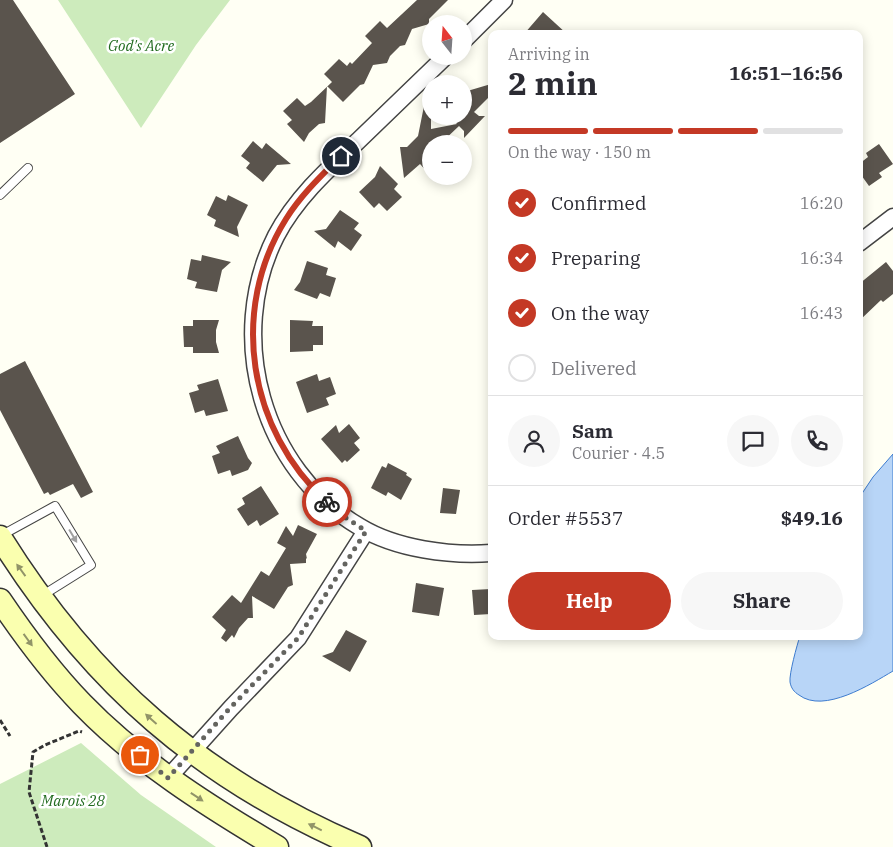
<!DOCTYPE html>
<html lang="en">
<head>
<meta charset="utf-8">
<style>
	body { margin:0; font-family:"IBM Plex Serif",serif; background:#f7f7f7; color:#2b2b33; height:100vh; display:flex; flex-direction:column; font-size:19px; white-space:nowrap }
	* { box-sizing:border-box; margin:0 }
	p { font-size:16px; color:#7c7c81 }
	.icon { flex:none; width:28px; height:28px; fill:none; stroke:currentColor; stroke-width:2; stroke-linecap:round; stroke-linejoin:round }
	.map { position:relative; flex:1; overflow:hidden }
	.drawer { position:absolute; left:488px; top:30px; width:375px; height:610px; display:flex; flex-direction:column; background:#fff; border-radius:10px; box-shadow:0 2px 12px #0003 }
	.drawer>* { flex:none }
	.needle { width:32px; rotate:343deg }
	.buttons { position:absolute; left:422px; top:15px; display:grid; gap:10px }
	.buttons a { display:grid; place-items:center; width:50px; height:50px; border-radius:50%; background:#fff; box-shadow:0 2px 12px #0003; font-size:25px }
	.pin { position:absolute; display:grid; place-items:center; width:42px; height:42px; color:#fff; margin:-21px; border:2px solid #fff; border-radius:50%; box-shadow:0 1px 5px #0007 }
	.courier { position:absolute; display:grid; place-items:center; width:50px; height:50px; margin:-25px; border:4px solid #c43925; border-radius:50%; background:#fff; color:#222; box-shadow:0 1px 6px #0007 }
	.headline em { font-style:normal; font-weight:800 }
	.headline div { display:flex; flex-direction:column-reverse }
	.headline { display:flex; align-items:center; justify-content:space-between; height:85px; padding:0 20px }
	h1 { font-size:32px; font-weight:800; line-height:38px }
	.bar { display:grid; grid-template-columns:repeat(4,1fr); gap:8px 5px; align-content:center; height:60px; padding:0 20px }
	.bar i { height:6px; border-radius:4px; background:#e1e1e2 }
	.bar .active { background:#c43925 }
	.bar p { grid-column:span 4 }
	.line { display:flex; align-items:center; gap:12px; padding:0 20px; border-top:1px solid #e1e1e2 }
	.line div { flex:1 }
	.round { display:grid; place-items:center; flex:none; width:52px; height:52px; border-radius:26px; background:#f7f7f7 }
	ol { padding:0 20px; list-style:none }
	li { display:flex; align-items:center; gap:15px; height:55px }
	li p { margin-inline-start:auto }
	li .icon { padding:5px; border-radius:50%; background:#c43925; color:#fff; stroke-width:4 }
	li:last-child { color:#7c7c81 }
	li i { width:28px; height:28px; border:2px solid #e1e1e2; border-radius:50% }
	.action { display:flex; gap:10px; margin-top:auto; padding:10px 20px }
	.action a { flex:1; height:58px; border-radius:30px; background:#c43925; color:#fff; font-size:20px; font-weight:800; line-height:58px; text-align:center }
	.action a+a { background:#f7f7f7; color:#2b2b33 }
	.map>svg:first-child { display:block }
	.green { fill:#cdebbc }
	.water { fill:#b8d5f7; stroke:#3e7ccf }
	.building { fill:#5a544d }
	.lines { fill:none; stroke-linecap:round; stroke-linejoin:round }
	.service-casing { stroke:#444; stroke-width:10 }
	.minor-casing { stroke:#444; stroke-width:19 }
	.secondary-casing { stroke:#333; stroke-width:25 }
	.path { stroke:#333; stroke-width:3; stroke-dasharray:5 2.5; stroke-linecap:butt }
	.service { stroke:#fff; stroke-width:8 }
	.minor { stroke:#fff; stroke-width:16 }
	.secondary { stroke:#faffaf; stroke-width:22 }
	.oneway { fill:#a0a0a0 }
	.oneway2 { fill:#919468 }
	.done { stroke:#646460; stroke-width:5; stroke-dasharray:0 9 }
	.route { stroke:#c43925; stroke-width:6 }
	.labels { text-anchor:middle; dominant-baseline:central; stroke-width:5; stroke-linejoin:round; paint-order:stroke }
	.park-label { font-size:15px; font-style:italic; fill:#216b1f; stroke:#fff }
</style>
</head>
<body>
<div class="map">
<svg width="893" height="847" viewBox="0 0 893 847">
	<rect width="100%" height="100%" fill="#fffff4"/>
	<!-- green -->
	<path class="green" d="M58,0H230L196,45L141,128Z
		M81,743L141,795L216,847H0V784Z"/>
	<!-- water -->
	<path class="water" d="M893,454V671C871,684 824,714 799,695C794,692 791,688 790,682C789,674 797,645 800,636H859V498L873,477Z"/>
	<!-- building -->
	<path class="building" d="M0,0H13L75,94L0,143Z
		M417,0H448L429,19V24L412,29L405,45L400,46L390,56L387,63L373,65L364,84L360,85L343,102L327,86L325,123L319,124L309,133L304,142L287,124L292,120L283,111L297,98L305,106L311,102L332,82L324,74L339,59L347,66L350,62L352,64L372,43L365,36L380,21L387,28Z
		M543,12L567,34H524Z
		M491,84V95L474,112L479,116H485L464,138V131L459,126L440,144H431V176L420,164L404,178L400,147H407L418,136L424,106H431V129L457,124L449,116H464V92Z
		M253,141L262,149L266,143L291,164L277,165L263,182L246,168L250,163L241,156Z
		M879,144L893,164L879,173L882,177L869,186L859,172V164L868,157L866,153Z
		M380,166L398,184L394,189L402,197L387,211L379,203L374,208L359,192L375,177Z
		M228,195L248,205L237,227L239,237L214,226L216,220L207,215L216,196L226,201Z
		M340,210L359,223L354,229L362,235L351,251L338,241L335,248L314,231L326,229Z
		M202,255L231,262L222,270L217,292L195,288L197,282L187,279L191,259L201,261Z
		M307,261L328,268L326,275L336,278L330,297L320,293L317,299L294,290L300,282Z
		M886,262L893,271V294L883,302L881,300L859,321V284Z
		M193,320H219L216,330V342L219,353H193V347H184L183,326H193Z
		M290,320L313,321L312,326H323V345H313V351L290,352Z
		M25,361L93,492L81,498L73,484L50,495L48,492L44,494L0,410V374Z
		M317,374L319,381L330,377L336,394L326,398L329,405L307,413L296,382Z
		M218,379L228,411L206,416L204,410L195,413L189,393L199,390L197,385Z
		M349,424L360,438L354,443L360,450L347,462L345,460L342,463L321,439L336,425L339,433Z
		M238,436L248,458L252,463L248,470L232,476L230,470L218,474L212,456L220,453L216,446Z
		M388,463L407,473L406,475L412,479L401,500L388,492L386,496L371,488L382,466L386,468Z
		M261,486L279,514L260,526L257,520L248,526L237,509L245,504L242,498Z
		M443,488L460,490L456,514L440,513Z
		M298,525L317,534L306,554L307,559L306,558V563L290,564L293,585L288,587L274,609L252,596L253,618H248L239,628L234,638L232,635L226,642L221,638L226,630L212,617L232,595L241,603L261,571L269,576L286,548L277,543L286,526L293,536Z
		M416,583L444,588L439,616L412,612Z
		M491,589V614L474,615L472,590Z
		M346,630L367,641L350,672L322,656L333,652Z"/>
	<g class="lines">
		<defs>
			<path id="service" d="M0,195L28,168
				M2,535L55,506L91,565L43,595"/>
			<path id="minor" d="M464,40L504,0
				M446,56C417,84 388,112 359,140C328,169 296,198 276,236C225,337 262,470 360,527C396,549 450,556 491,553
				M859,243L893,217
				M168,778L231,708L298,638L366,531"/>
			<path id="secondary" d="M0,537C91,683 201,779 360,847
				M0,600C25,637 51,672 82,704C138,762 208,806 277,847"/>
		</defs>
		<!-- service casing -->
		<use href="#service" class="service-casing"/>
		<!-- minor casing -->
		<use href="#minor" class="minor-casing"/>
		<!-- secondary casing -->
		<use href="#secondary" class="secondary-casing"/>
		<!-- path -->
		<path class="path" d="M0,720L10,736
			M47,847L29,792L33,752L45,745L79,731L82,732"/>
		<!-- service -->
		<use href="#service" class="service"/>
		<!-- minor -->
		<use href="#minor" class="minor"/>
		<!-- secondary -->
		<use href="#secondary" class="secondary"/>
	</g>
	<!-- one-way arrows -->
	<defs><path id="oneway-solid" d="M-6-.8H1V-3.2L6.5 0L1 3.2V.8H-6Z" transform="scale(1.25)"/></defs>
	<use class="oneway" href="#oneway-solid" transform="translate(73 536) rotate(59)"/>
	<g class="oneway2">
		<use href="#oneway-solid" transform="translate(21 570) rotate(-126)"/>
		<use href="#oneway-solid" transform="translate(28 640) rotate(54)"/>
		<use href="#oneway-solid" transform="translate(151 719) rotate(-138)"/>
		<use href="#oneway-solid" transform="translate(197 797) rotate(34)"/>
		<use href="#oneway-solid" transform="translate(315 827) rotate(-154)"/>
	</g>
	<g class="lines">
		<!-- done -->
		<path class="done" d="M140,755L168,778L230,708L298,638L366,531L337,512L327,502"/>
		<!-- route -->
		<path class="route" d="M327,502C248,430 229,310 286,219C301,195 321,176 341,156"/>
	</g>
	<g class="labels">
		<!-- park labels -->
		<g class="park-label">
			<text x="141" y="45">God's Acre</text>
			<text x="73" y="800">Marois 28</text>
		</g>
	</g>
</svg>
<div class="buttons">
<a><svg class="needle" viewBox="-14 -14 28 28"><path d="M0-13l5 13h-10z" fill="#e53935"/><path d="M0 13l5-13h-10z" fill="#7c7c81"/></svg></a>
<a>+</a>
<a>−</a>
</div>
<div class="pin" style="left:140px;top:755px;background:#ea580c"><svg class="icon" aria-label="bag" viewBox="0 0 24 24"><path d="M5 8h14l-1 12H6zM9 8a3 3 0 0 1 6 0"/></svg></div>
<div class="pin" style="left:341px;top:156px;background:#1f2937"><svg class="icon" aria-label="home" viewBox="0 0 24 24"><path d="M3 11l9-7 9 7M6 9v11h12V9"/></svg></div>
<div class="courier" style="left:327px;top:502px"><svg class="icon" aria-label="bike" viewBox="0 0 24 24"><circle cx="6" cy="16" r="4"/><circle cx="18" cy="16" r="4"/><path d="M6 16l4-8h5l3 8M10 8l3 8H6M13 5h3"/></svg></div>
<section class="drawer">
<div class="headline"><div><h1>2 min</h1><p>Arriving in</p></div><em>16:51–16:56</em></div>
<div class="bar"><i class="active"></i><i class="active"></i><i class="active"></i><i></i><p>On the way · 150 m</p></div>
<ol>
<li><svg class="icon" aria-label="check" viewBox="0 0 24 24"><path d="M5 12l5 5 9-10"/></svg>Confirmed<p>16:20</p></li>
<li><svg class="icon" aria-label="check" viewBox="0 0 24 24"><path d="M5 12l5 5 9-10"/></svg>Preparing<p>16:34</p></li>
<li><svg class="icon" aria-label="check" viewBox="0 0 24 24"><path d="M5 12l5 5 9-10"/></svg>On the way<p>16:43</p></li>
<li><i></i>Delivered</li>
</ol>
<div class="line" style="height:90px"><a class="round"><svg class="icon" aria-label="person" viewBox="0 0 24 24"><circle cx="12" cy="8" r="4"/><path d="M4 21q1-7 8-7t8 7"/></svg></a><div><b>Sam</b><p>Courier · 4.5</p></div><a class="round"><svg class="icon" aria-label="chat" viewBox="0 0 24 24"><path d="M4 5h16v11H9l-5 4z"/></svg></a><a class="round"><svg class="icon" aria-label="phone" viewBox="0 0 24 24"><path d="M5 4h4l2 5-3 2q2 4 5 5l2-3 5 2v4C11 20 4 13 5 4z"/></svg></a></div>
<div class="line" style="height:65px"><div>Order #5537</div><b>$49.16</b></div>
<div class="action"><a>Help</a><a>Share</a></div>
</section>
</div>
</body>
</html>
